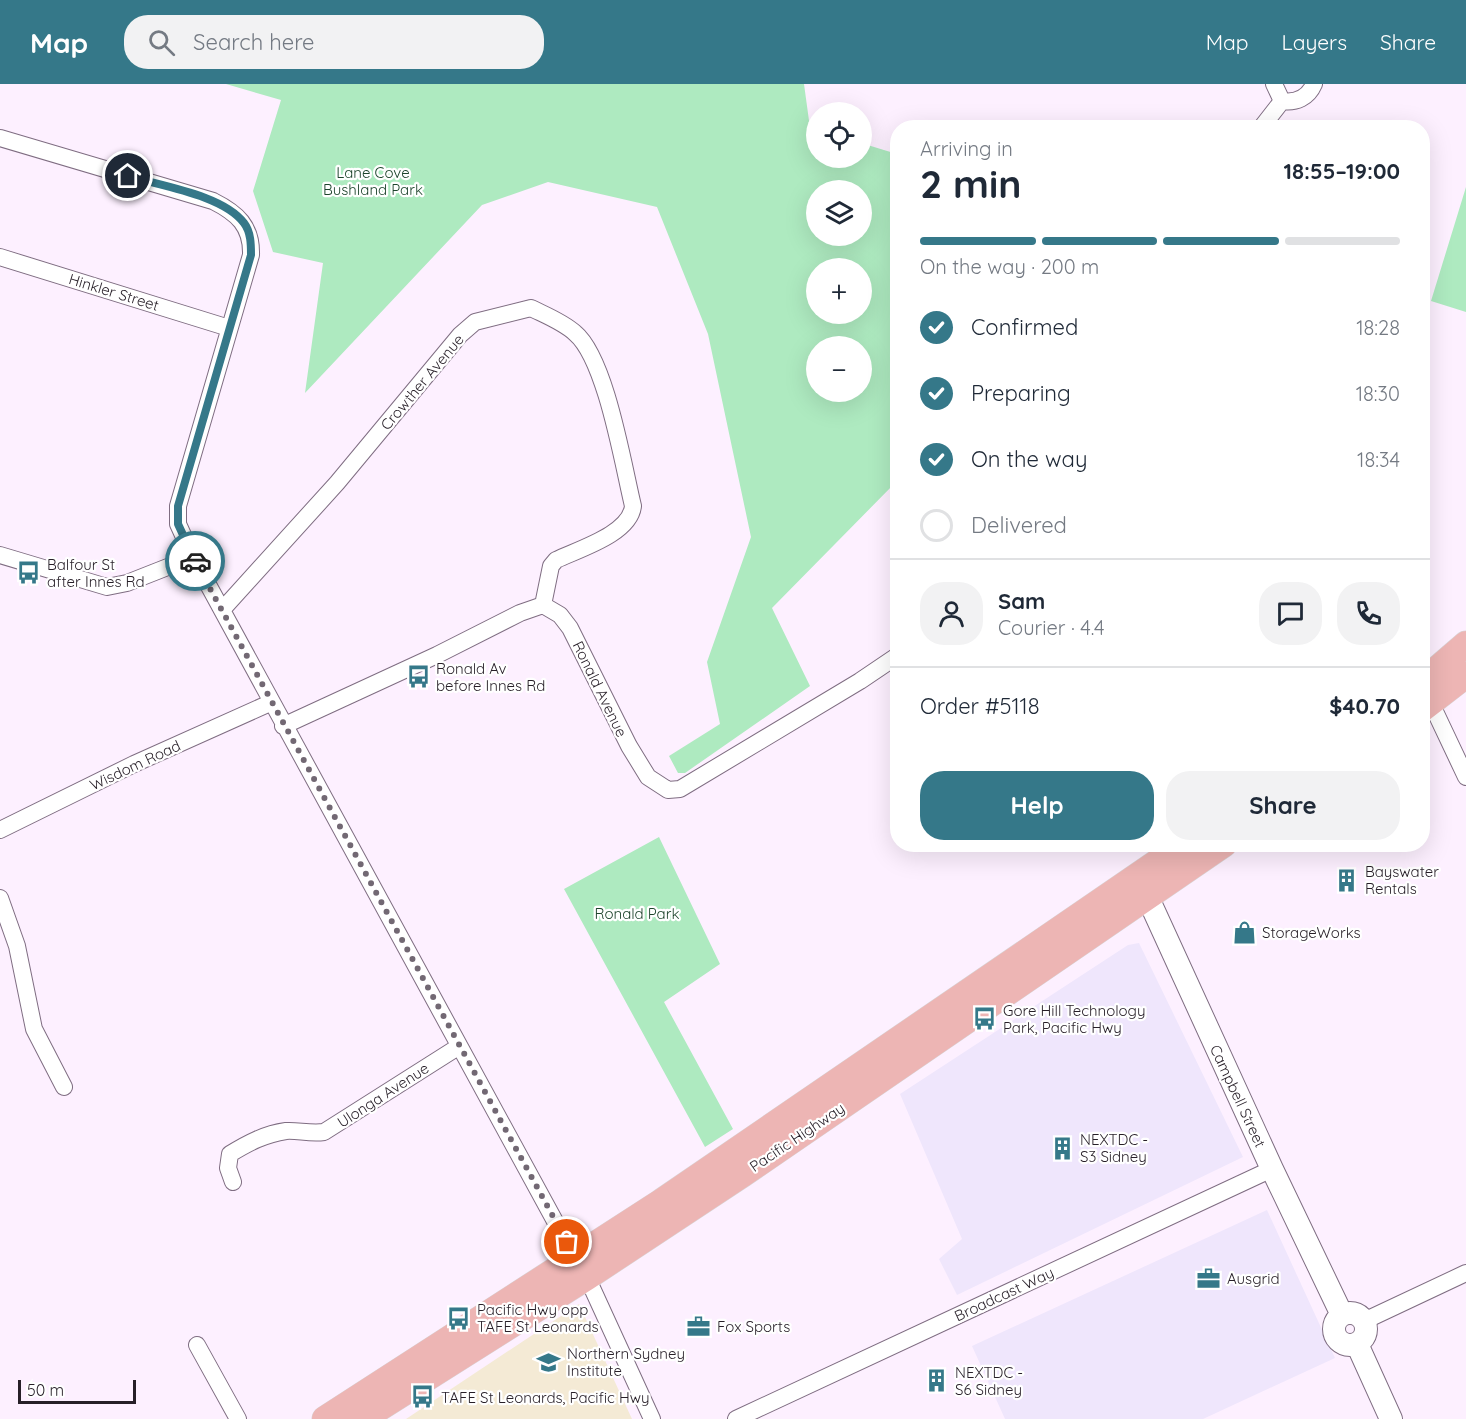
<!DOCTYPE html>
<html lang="en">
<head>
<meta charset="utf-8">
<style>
	body { margin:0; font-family:Quicksand,sans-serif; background:#f2f2f3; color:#1f2937; height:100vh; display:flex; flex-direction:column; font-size:22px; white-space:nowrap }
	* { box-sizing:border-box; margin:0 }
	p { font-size:20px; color:#747a83 }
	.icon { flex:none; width:33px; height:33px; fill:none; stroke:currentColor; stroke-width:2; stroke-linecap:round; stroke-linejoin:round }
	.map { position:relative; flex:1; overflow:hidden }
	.sheet { position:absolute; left:890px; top:36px; width:540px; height:732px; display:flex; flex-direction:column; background:#fff; border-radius:24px; box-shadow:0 6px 24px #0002 }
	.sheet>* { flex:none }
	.buttons { position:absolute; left:806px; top:18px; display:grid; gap:12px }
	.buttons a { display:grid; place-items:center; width:66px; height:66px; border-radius:50%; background:#fff; box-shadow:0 6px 24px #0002; font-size:30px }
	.scale { position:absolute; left:18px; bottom:15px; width:118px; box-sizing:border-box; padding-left:6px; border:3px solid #271f28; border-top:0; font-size:16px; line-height:21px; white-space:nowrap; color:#271f28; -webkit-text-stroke:4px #fff; paint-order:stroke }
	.pin { position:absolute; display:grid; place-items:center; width:51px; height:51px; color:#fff; margin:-26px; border:3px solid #fff; border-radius:50%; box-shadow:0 2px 6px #0007 }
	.courier { position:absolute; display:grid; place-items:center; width:60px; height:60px; margin:-30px; border:4px solid #357889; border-radius:50%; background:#fff; color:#222; box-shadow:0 2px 8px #0007 }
	.summary em { font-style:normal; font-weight:700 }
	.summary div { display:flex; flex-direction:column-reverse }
	.summary { display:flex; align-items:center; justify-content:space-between; height:102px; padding:0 30px }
	h1 { font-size:39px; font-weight:700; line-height:45px }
	.bar { display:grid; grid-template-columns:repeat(4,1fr); gap:9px 6px; align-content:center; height:72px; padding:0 30px }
	.bar i { height:8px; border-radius:4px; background:#e0e1e3 }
	.bar .on { background:#357889 }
	.bar p { grid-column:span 4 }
	.line { display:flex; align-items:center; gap:15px; padding:0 30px; border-top:2px solid #e0e1e3 }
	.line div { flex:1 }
	.round { display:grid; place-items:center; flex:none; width:63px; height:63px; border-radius:24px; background:#f2f2f3 }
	ol { padding:0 30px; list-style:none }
	li { display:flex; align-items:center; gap:18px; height:66px }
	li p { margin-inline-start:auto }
	li .icon { padding:6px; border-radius:50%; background:#357889; color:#fff; stroke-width:4 }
	li:last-child { color:#747a83 }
	li i { width:33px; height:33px; border:3px solid #e0e1e3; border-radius:50% }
	.primary-button { display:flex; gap:12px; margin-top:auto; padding:12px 30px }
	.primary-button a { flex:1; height:69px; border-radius:24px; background:#357889; color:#fff; font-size:24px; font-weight:700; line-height:69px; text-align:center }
	.primary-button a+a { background:#f2f2f3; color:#1f2937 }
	header { display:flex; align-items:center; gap:36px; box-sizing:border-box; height:84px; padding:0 30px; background:#357889; color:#fff }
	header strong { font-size:28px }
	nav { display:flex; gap:33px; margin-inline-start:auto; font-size:21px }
	.search { width:420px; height:54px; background:#f2f2f3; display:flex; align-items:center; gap:15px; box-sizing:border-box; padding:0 21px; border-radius:24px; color:#747a83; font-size:22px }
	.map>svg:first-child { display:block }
	.commercial { fill:#efe6fc }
	.education { fill:#f4ead5 }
	.green { fill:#aeeac0; fill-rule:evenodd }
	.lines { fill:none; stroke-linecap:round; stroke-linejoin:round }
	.street-casing { stroke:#7f6d82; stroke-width:18 }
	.secondary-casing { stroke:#7f6d82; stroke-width:24 }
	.primary-casing { stroke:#d8d7d8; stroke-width:27 }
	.street { stroke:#fff; stroke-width:16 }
	.secondary { stroke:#fff; stroke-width:22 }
	.primary { stroke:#edb5b4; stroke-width:26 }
	.done { stroke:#726873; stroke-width:6; stroke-dasharray:0 10.8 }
	.route { stroke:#357889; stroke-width:8 }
	.labels { text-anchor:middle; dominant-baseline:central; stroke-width:4.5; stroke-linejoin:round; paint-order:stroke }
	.park-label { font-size:15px; fill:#1d442c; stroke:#fff }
	.street-label { font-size:15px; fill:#271f28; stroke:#fff }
	.poi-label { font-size:15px; fill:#271f28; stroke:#fff; text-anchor:start }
</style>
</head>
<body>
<header>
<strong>Map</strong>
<div class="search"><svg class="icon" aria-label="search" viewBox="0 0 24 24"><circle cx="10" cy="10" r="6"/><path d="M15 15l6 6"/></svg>Search here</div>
<nav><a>Map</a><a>Layers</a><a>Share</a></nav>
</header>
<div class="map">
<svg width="1466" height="1335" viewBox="0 0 1466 1335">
	<rect width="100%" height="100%" fill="#fdf0ff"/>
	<!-- commercial -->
	<path class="commercial" d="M1139,859L1243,1073L957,1211L939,1175L962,1155L900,1010L1128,861Z
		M1267,1126L1335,1274L1203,1335H1005L972,1262Z"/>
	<!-- education -->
	<path class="education" d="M579,1220L632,1335H406Z"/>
	<!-- green -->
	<path class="green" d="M226,0H804L810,44L816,46V74H861V59L897,70V397L772,524L810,602L685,689H678L669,672L720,640L707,578L751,453L708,250L657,123L548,98L482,121L305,309L323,179L273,168L253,107L281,16ZM816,106H861V152H816ZM861,184V230H816V184ZM816,262H861V308H816Z
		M1466,103V228L1431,217Z
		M659,753L720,880L664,918L733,1045L705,1063L564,805Z"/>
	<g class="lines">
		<defs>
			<path id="street" d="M1274,0L1282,17
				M1282,17C1296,19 1308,14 1314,0
				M1261,44L1282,17
				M0,54L213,117C237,129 252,142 251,171L178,422V440L193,473L575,1174
				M0,173L229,244
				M0,471L107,503L127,499L193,473
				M222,526L337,399L460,251L475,238L531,224C545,231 563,238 575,249C606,275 623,381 633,422C630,450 579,465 556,476L551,482L543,521
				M1431,619L1466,693
				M283,642L437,571L520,529L543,521L560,531L570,544L629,662L648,693L668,706L680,705L860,597L897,572
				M0,746L134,680L270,619
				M0,814L17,862L34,945L64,1003
				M233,1098L228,1084L230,1070C248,1059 265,1050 286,1047C297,1046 310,1050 324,1048L458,963
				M587,1193L652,1335
				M1364,1237L1466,1189
				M197,1261L238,1335
				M736,1335L1272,1085"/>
			<path id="secondary" d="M1148,814L1272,1085L1342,1231
				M1334 1245a16 16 0 1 1 32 0a16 16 0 1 1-32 0Z
				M1357,1260L1391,1335"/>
			<path id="primary" d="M1422,598L1466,560
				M1422,625L1466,591
				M325,1335L661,1118L1184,760
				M362,1335L587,1193L743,1090L1224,760"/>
		</defs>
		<!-- street casing -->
		<use href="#street" class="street-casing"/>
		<!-- secondary casing -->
		<use href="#secondary" class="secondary-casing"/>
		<!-- primary casing -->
		<use href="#primary" class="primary-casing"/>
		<!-- street -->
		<use href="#street" class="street"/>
		<!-- secondary -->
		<use href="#secondary" class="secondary"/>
		<!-- primary -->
		<use href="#primary" class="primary"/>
	</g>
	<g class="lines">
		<!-- done -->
		<path class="done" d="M195,477L567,1158"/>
		<!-- route -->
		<path class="route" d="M128,92C161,102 223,111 244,139C251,148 251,161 251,171L178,422V440L195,477"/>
	</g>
	<!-- icons -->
	<defs>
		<symbol id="bus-bare" viewBox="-9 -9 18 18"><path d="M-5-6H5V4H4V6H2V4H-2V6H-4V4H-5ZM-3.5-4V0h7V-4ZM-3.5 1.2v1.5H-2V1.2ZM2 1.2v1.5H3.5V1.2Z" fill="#357889" stroke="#fff" stroke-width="2.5" paint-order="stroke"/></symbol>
		<symbol id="building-bare" viewBox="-9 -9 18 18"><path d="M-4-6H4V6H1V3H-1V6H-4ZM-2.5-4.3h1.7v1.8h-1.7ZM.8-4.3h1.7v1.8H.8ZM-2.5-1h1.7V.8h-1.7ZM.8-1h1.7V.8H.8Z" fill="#357889" stroke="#fff" stroke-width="2.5" paint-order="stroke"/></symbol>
		<symbol id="shop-bare" viewBox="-9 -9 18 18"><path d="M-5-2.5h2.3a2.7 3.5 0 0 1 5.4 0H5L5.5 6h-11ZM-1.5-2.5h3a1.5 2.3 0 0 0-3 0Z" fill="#357889" stroke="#fff" stroke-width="2.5" paint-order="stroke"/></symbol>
		<symbol id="office-bare" viewBox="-9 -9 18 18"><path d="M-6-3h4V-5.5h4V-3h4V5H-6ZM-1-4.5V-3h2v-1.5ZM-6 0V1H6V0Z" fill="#357889" stroke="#fff" stroke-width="2.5" paint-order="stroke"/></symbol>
		<symbol id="university-bare" viewBox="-9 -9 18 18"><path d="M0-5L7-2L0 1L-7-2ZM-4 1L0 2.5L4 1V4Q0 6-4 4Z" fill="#357889" stroke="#fff" stroke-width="2.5" paint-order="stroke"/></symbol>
	</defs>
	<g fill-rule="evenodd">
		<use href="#bus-bare" x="12" y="472" width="33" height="33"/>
		<use href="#bus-bare" x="402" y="576" width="33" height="33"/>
		<use href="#building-bare" x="1330" y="780" width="33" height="33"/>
		<use href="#shop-bare" x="1228" y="832" width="33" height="33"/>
		<use href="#bus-bare" x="968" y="918" width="33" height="33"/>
		<use href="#building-bare" x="1046" y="1048" width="33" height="33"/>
		<use href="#office-bare" x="1192" y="1178" width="33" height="33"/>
		<use href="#bus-bare" x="442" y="1218" width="33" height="33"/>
		<use href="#office-bare" x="682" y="1226" width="33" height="33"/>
		<use href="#university-bare" x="532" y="1262" width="33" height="33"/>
		<use href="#building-bare" x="920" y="1280" width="33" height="33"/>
		<use href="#bus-bare" x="406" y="1296" width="33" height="33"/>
	</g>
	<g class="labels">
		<!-- park labels -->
		<g class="park-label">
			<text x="373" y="88">Lane Cove<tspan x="373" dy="17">Bushland Park</tspan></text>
			<text x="637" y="829">Ronald Park</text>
		</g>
		<!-- street labels -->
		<g class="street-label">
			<text transform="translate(114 208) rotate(17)">Hinkler Street</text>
			<text transform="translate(422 298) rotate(-50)">Crowther Avenue</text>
			<text transform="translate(600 605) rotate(64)">Ronald Avenue</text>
			<text transform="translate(135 681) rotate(-25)">Wisdom Road</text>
			<text transform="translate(383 1011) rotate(-33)">Ulonga Avenue</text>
			<text transform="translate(1238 1012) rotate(65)">Campbell Street</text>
			<text transform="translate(797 1053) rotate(-34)">Pacific Highway</text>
			<text transform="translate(1004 1210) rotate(-25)">Broadcast Way</text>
		</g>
		<!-- poi labels -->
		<g class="poi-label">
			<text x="47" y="480">Balfour St<tspan x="47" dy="17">after Innes Rd</tspan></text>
			<text x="436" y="584">Ronald Av<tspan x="436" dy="17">before Innes Rd</tspan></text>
			<text x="1365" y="787">Bayswater<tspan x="1365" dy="17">Rentals</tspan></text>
			<text x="1262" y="848">StorageWorks</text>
			<text x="1003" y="926">Gore Hill Technology<tspan x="1003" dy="17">Park, Pacific Hwy</tspan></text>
			<text x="1080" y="1055">NEXTDC -<tspan x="1080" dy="17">S3 Sidney</tspan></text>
			<text x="1227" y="1194">Ausgrid</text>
			<text x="477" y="1225">Pacific Hwy opp<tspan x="477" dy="17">TAFE St Leonards</tspan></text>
			<text x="717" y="1242">Fox Sports</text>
			<text x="567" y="1269">Northern Sydney<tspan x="567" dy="17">Institute</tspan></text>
			<text x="955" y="1288">NEXTDC -<tspan x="955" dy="17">S6 Sidney</tspan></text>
			<text x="441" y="1313">TAFE St Leonards, Pacific Hwy</text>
		</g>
	</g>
</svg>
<div class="buttons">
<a><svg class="icon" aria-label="locate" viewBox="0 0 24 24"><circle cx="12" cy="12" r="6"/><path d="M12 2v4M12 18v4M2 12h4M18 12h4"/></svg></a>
<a><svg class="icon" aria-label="layers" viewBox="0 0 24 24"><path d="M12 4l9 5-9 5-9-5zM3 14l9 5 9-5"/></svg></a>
<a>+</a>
<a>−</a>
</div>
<div class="scale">50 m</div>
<div class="pin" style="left:567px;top:1158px;background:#ea580c"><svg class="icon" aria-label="bag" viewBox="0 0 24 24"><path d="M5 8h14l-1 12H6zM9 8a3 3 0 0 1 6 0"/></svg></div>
<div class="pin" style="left:128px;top:92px;background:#1f2937"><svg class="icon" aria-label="home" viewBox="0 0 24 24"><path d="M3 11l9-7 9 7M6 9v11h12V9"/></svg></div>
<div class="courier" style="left:195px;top:477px"><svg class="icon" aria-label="car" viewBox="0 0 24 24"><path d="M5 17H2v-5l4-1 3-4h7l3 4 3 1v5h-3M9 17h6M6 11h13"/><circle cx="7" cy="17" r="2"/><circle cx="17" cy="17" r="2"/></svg></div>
<section class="sheet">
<div class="summary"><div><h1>2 min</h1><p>Arriving in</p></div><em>18:55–19:00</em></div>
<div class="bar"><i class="on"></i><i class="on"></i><i class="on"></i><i></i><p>On the way · 200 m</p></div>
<ol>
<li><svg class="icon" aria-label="check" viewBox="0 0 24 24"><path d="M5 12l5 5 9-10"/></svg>Confirmed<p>18:28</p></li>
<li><svg class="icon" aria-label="check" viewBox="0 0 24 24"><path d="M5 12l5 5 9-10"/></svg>Preparing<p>18:30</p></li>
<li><svg class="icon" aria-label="check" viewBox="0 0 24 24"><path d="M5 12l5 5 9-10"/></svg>On the way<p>18:34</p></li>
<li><i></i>Delivered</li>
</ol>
<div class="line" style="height:108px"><a class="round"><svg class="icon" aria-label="person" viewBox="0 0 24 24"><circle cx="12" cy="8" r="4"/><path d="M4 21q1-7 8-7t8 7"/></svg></a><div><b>Sam</b><p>Courier · 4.4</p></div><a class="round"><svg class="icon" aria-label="chat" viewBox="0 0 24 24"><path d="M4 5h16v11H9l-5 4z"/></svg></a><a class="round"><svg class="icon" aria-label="phone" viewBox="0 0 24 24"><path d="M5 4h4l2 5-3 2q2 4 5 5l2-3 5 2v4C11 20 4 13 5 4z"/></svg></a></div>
<div class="line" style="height:78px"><div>Order #5118</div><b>$40.70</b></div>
<div class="primary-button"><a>Help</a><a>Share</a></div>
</section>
</div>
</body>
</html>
